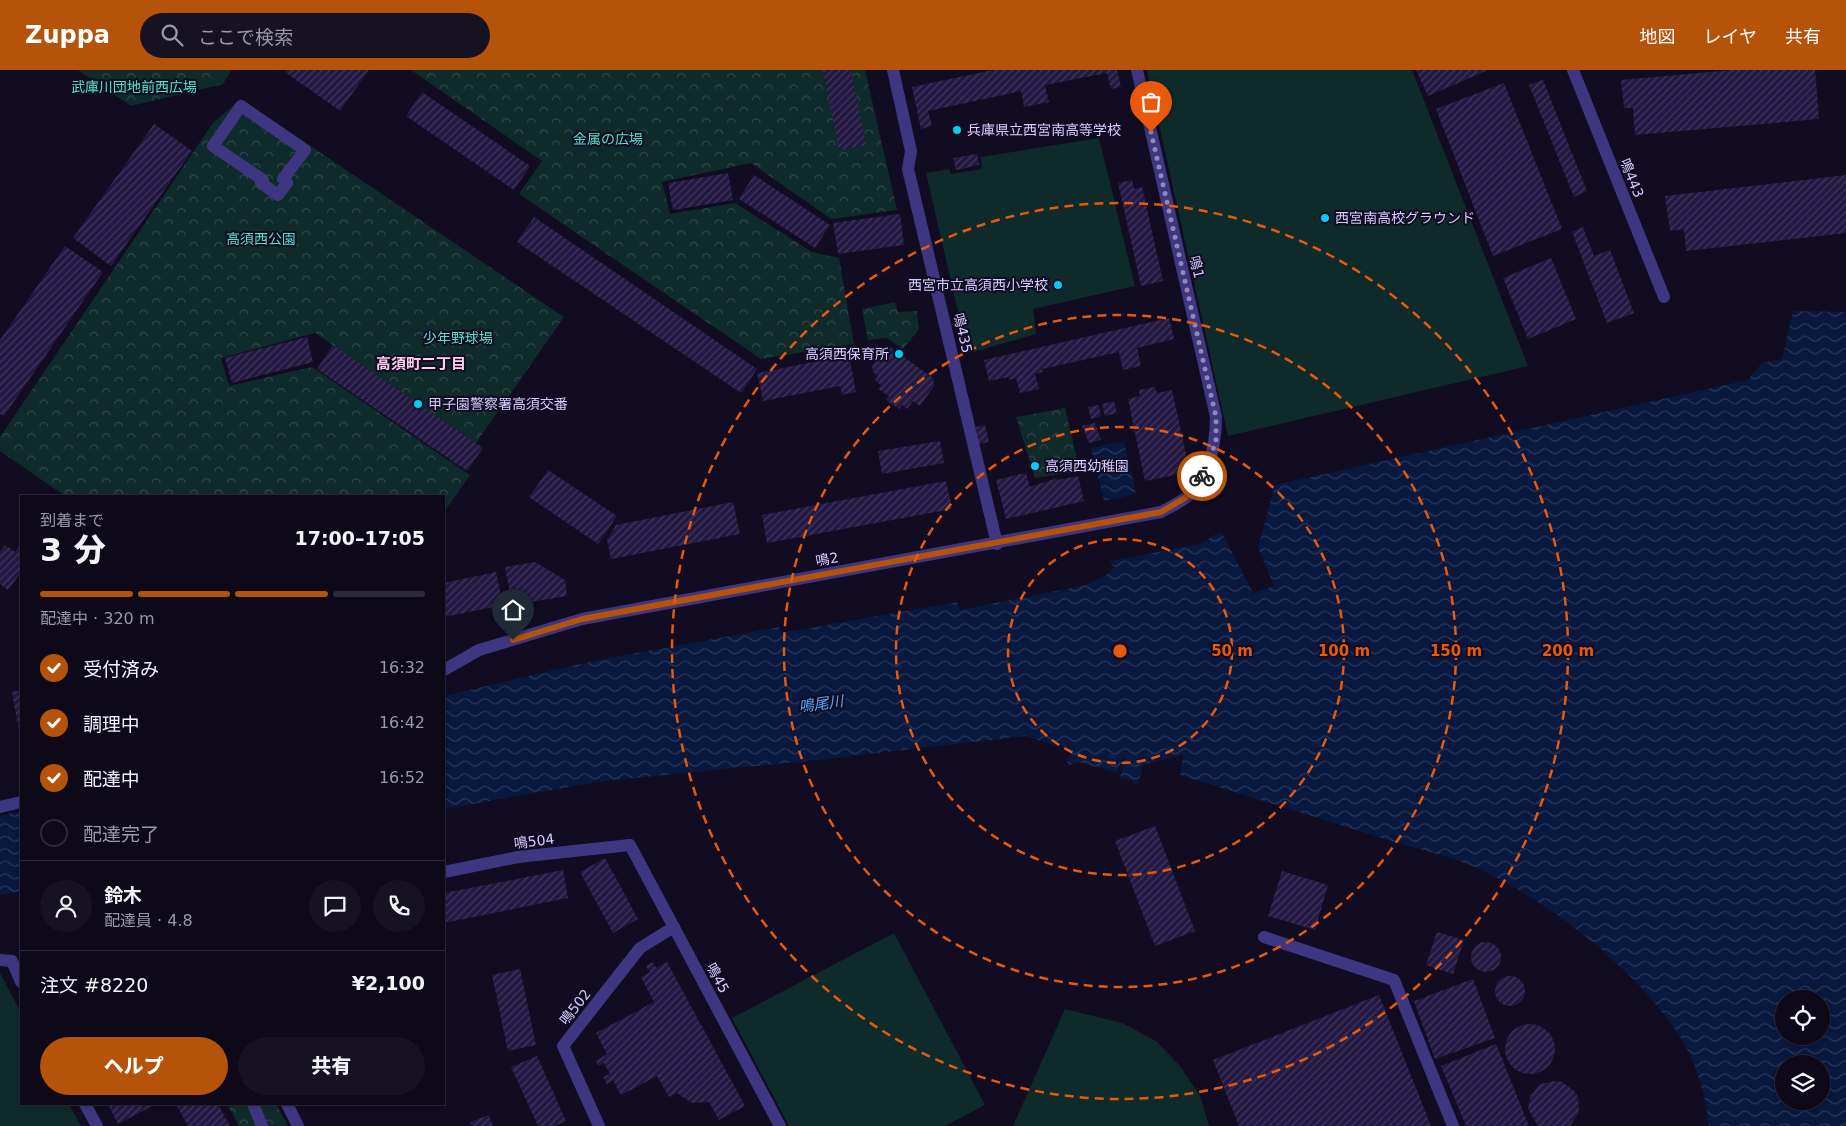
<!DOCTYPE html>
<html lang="ja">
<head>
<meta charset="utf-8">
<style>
	body { margin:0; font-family:"DejaVu Sans","Noto Sans JP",sans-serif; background:#161222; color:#f1f3f6; height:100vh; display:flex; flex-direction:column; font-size:19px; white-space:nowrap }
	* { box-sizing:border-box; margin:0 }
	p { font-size:16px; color:#9a9aa2 }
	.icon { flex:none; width:28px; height:28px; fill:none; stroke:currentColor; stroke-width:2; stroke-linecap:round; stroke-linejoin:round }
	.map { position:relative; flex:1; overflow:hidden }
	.sheet { position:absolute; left:20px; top:425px; width:425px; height:610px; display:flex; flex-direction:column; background:#0d0919; border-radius:0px; box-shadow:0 1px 4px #0004,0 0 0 1px #2d2a38 }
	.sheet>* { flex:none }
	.buttons { position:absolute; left:1775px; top:920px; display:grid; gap:10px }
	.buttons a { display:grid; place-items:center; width:55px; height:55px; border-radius:50%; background:#0d0919; box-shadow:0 1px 4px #0004,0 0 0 1px #2d2a38; font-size:25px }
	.pin { position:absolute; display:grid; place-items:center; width:42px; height:42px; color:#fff; margin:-51px -21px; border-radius:50% 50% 50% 0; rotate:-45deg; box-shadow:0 0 5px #0007 }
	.pin .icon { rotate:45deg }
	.courier { position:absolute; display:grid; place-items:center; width:50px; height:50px; margin:-25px; border:4px solid #b45309; border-radius:50%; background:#fff; color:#222; box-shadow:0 1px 6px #0007 }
	.headline em { font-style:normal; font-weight:800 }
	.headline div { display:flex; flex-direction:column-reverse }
	.headline { display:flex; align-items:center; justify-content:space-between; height:85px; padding:0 20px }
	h1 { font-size:32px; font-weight:800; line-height:38px }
	.bar { display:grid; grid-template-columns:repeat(4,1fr); gap:8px 5px; align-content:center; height:60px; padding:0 20px }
	.bar i { height:6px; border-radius:4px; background:#2d2a38 }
	.bar .selected { background:#b45309 }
	.bar p { grid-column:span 4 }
	.line { display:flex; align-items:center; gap:12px; padding:0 20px; border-top:1px solid #2d2a38 }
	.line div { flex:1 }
	.round { display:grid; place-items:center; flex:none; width:52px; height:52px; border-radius:26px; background:#161222 }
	ol { padding:0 20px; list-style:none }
	li { display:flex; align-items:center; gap:15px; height:55px }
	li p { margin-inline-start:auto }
	li .icon { padding:5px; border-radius:50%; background:#b45309; color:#fff; stroke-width:4 }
	li:last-child { color:#9a9aa2 }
	li i { width:28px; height:28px; border:2px solid #2d2a38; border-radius:50% }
	.primary-button { display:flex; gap:10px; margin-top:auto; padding:10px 20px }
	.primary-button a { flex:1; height:58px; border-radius:30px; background:#b45309; color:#fff; font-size:20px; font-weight:800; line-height:58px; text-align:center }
	.primary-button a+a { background:#161222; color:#f1f3f6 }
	header { display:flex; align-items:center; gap:30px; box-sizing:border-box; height:70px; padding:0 25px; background:#b45309; color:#fff }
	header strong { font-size:24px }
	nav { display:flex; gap:28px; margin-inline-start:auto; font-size:18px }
	.search { width:350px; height:45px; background:#161222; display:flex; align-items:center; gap:12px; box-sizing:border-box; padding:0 18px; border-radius:28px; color:#9a9aa2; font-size:19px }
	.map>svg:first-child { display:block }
	.green { fill:#0f2a2b }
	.forest { fill:url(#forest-crowns) }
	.water { fill:url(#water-waves); fill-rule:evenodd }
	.building { fill:url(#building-hatch) }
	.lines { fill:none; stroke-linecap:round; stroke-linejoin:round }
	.minor { stroke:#3e3681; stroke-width:12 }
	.done { stroke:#9089b1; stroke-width:5; stroke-dasharray:0 9 }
	.route { stroke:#b45309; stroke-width:6 }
	.ring { fill:none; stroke:#e8590c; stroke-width:2.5; stroke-dasharray:9 6 }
	.poi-dot { fill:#00cef7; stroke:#110c21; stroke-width:2 }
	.labels { text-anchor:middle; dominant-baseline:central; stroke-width:4; stroke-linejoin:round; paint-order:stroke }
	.park-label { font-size:14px; fill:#55e2c8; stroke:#110c21 }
	.poi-label { font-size:14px; fill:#d5ccff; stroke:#110c21; text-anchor:start }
	.street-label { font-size:14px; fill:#d5ccff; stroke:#110c21 }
	.neighbourhood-label { font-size:15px; font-weight:bold; fill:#ffceea; stroke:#110c21 }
	.water-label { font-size:15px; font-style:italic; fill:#5aa8ff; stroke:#110c21 }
	.centre { fill:#e8590c; stroke:#110c21; stroke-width:2.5 }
	.ring-label { font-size:15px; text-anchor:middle; font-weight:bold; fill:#e8590c; stroke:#110c21; stroke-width:4; stroke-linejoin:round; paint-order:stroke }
</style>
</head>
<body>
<header>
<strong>Zuppa</strong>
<div class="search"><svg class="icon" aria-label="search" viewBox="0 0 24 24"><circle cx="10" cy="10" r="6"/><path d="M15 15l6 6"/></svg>ここで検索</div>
<nav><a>地図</a><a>レイヤ</a><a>共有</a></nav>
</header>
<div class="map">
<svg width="1846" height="1056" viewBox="0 0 1846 1056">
	<defs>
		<pattern id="forest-crowns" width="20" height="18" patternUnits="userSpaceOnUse" patternTransform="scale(1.25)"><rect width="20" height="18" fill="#0f2a2b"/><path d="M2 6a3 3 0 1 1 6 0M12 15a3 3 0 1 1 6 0" fill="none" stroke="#31484b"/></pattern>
		<pattern id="water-waves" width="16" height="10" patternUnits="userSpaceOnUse" patternTransform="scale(1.25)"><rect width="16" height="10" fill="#08183e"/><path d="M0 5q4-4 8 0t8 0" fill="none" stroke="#2b385b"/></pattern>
		<pattern id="building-hatch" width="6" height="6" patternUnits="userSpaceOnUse" patternTransform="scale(1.25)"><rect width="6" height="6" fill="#231842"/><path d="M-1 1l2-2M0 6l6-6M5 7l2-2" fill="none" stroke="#42385e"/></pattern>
	</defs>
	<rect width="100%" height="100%" fill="#110c21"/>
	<!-- green -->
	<path class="green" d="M1147,0H1412L1528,296L1228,366Z
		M1099,68L1135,216L1033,239L1036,264L973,282L966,276L926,103L949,99L951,104L982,99L981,87Z
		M894,863L985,1035L945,1056H789L732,948Z
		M0,903L21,943V1034H69L81,1056H0Z
		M1065,939L1122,953L1156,971L1180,996L1200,1026L1209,1056H1013Z"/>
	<!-- forest -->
	<path class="forest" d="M78,0H231L223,14L131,36Z
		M411,0H865L897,140L831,149L751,93L662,112L670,144L735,133L812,182L839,188L854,274L761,289L519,124L542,91Z
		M241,29L564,247L476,373L315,263L221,288L229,316L312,297L470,405L444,442V426H247L236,424L221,426H65L0,381V367L213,53Z
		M895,232L898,242L917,241L919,259L903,279L887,268L868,270L862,239Z
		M1065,338L1080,401L1035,408L1016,347Z
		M227,1034H276L288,1056H239Z"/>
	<!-- water -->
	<path class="water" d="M1793,241L1846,242V1056H1709C1706,1030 1699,1000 1686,977C1645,905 1548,829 1472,796C1443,784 1409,777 1378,767C1312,746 1246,726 1180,705L1183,685L1143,695L1138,714L1133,713V710L1120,709L1125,687H1123L1117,703L1078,692L1070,695L1067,692L1071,681L1026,666L798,692L604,711L444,739V626L593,591L779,557L781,563L957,532L960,540L1086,515L1106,505L1114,498L1110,491L1200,474L1221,461L1253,523L1274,516L1258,478L1275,415L1748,310L1762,293L1782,289ZM1784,929H1821V966H1784ZM1784,994H1821V1031H1784Z
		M1124,371L1136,424L1104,431L1091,378Z
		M21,741V821L0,825V746Z"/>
	<!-- building -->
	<path class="building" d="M286,0H369L340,41L285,2Z
		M823,0H851L866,75L839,80Z
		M993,0H1117L1121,17L1111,19L1107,3L1045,15L1049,32L1024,37L1021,21L928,41L932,56L921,59L912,17Z
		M1416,0H1488L1428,26Z
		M1732,0H1815L1819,49L1635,65L1633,38H1624L1621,10Z
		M1543,10L1587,121L1574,127L1529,15Z
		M1504,13L1562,159L1493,186L1436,39Z
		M422,22L530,96L514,120L406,46Z
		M154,54L192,81L111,196L73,168Z
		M977,84L979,95L956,100L953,88Z
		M728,103L733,130L673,140L668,113Z
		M754,105L830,155L815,178L739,129Z
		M1846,105V163L1686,181L1684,159L1670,161L1665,126Z
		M1132,110L1134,119L1142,117L1163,211L1141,216L1118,113Z
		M900,144L904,175L838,184L833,153Z
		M534,147L757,299L741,323L517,172Z
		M1583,157L1594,186L1610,180L1634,243L1607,253L1572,162Z
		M65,176L103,202L4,346L0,344V270Z
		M1551,188L1576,249L1528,269L1503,208Z
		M1169,248L1174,269L1137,278L1141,296L1123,300L1119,282L1042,299L1043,302L1035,304L1039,319L1020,323L1016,308L1010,310L1009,307L989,311L984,290Z
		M307,267L313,292L232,313L225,288Z
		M333,275L483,378L467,401L317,299Z
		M887,275L933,308L934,316L920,336L913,331L907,339L902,335L899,339L886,330L889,326L878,319L881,315L875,310L878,306L873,302L872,296Z
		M849,285L856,322L842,325L840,316L763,331L757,303Z
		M1155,317L1157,323L1172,320L1190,402L1145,411L1128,329L1140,326L1139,320Z
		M1114,331L1117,343L1105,346L1102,334Z
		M1099,335L1101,346L1091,349L1088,337Z
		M1095,353L1101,370L1089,373L1082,356Z
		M985,355L989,372L979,374L976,357Z
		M940,371L944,393L882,404L878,381Z
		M548,400L617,446L598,474L529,427Z
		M1026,403L1030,417L1057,408V410L1078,406L1084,431L1006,449L996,410Z
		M946,411L952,439L767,473L762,445Z
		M733,432L740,464L611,489L607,470L616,455Z
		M21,473V502L8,520L0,514V482L5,475L15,482Z
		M535,492L565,510L567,526L512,535L505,497Z
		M496,502L503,535L444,547V513Z
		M21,620V660L19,661L12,622Z
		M1155,756L1195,861L1155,876L1115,771Z
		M605,788L638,849L613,863L580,802Z
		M563,800L568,828L444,853V823Z
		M1282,801L1328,815L1315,860L1268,846Z
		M1437,862L1464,870L1453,904L1426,895Z
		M1471 887a15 15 0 1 1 30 0a15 15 0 1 1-30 0Z
		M653,892L656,898L667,892L745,1036L719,1050L709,1032L692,1033L677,1023L669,1027L657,1006L621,1025L613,1010L607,1014L603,1007L610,1004L604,993L598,996L596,991L607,984L596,963L654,932L641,907L650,902L646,896Z
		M520,899L536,975L508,981L492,905Z
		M1495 921a15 15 0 1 1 30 0a15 15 0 1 1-30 0Z
		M1473,909L1495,968L1435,989L1414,931Z
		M1379,925L1431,1056H1239L1213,990Z
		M1505 979a25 25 0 1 1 50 0a25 25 0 1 1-50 0Z
		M1496,974L1529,1056H1466L1441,996Z
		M537,986L566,1051L555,1056H538L511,997Z
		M1555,1011L1562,1012L1574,1021L1578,1027L1579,1042L1570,1056H1538L1528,1039L1531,1025L1540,1014Z
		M108,1034H156L118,1054Z
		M176,1034H218L230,1056H188Z
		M489,1045L493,1056H471L470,1052Z"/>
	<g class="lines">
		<!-- minor -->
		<path class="minor" d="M893,0L911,81L908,99L997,474
			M1573,0L1664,227
			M241,36L305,80L283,109L287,113L278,125L261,113L263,110L213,76Z
			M444,600L479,580L582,549L1161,442C1170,437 1181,432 1188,426C1209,405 1216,375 1216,347L1137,0
			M0,737L21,732
			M444,802L518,787L630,775L780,1056
			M1264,867L1394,910L1453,1056
			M0,890L12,891L21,912
			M85,1034L97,1056
			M253,1034L262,1056
			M287,1034L298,1056
			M599,1056L563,976L640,878L674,857"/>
	</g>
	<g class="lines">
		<!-- done -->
		<path class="done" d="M1151,62L1216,347V372L1202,406"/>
		<!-- route -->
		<path class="route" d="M513,570L582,549L1161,442L1188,426L1202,406"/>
	</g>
	<!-- distance rings -->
	<g class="ring">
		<circle cx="1120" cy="581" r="112"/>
		<circle cx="1120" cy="581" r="224"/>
		<circle cx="1120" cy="581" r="336"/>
		<circle cx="1120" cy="581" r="448"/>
	</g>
	<!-- markers -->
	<g class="poi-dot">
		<circle cx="957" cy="60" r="5"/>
		<circle cx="1325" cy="148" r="5"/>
		<circle cx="1058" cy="215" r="5"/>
		<circle cx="899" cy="284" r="5"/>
		<circle cx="418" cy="334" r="5"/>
		<circle cx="1035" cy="396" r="5"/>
	</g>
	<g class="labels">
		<!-- park labels -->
		<g class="park-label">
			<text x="134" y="17">武庫川団地前西広場</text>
			<text x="608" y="69">金属の広場</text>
			<text x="261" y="169">高須西公園</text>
			<text x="458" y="268">少年野球場</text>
		</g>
		<!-- poi labels -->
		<g class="poi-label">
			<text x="967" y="60">兵庫県立西宮南高等学校</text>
			<text x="1335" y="148">西宮南高校グラウンド</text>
			<text x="1048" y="215" text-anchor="end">西宮市立高須西小学校</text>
			<text x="889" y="284" text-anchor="end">高須西保育所</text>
			<text x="428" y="334">甲子園警察署高須交番</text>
			<text x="1045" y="396">高須西幼稚園</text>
		</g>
		<!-- street labels -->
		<g class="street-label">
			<text transform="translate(1632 108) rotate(68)">鳴443</text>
			<text transform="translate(1197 197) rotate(77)">鳴1</text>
			<text transform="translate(963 263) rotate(77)">鳴435</text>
			<text transform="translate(827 489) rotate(-10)">鳴2</text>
			<text transform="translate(534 771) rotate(-7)">鳴504</text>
			<text transform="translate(718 908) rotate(62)">鳴45</text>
			<text transform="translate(575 937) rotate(-52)">鳴502</text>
		</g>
		<!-- neighbourhood labels -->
		<g class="neighbourhood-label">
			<text x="421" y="294">高須町二丁目</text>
		</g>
		<!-- water labels -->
		<g class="water-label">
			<text transform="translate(821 634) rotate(-8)">鳴尾川</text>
		</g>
	</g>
	<circle cx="1120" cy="581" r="8" class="centre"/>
	<g class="ring-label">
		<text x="1232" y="586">50 m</text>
		<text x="1344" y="586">100 m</text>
		<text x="1456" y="586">150 m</text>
		<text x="1568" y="586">200 m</text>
	</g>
</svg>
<div class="buttons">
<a><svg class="icon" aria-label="locate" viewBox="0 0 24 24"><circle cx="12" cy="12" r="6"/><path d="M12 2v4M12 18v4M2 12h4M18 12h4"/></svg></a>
<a><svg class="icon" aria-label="layers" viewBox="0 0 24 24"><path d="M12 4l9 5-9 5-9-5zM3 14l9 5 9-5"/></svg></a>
</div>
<div class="pin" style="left:1151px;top:62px;background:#ea580c"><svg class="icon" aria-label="bag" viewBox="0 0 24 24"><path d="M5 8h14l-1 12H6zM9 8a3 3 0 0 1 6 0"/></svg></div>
<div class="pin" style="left:513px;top:570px;background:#1f2937"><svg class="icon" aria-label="home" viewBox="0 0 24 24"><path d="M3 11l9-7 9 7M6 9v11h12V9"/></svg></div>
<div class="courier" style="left:1202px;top:406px"><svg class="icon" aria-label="bike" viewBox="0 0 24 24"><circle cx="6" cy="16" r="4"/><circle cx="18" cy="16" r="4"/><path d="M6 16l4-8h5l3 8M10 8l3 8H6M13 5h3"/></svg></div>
<section class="sheet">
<div class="headline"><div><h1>3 分</h1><p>到着まで</p></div><em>17:00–17:05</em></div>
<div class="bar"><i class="selected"></i><i class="selected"></i><i class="selected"></i><i></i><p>配達中 · 320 m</p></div>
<ol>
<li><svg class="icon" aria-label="check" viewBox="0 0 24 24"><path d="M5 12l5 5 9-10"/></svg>受付済み<p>16:32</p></li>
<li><svg class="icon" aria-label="check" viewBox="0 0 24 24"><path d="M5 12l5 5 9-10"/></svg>調理中<p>16:42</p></li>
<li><svg class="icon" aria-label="check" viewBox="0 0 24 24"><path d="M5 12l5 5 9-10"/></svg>配達中<p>16:52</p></li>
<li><i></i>配達完了</li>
</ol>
<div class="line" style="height:90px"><a class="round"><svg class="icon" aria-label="person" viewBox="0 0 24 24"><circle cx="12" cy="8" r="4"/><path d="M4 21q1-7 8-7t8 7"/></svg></a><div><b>鈴木</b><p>配達員 · 4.8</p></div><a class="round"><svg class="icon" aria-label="chat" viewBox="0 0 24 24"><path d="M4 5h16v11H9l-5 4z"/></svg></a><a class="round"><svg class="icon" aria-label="phone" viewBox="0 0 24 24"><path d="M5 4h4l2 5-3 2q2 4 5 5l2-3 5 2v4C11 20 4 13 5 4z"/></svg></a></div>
<div class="line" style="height:65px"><div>注文 #8220</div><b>¥2,100</b></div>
<div class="primary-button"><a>ヘルプ</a><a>共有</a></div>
</section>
</div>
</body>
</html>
